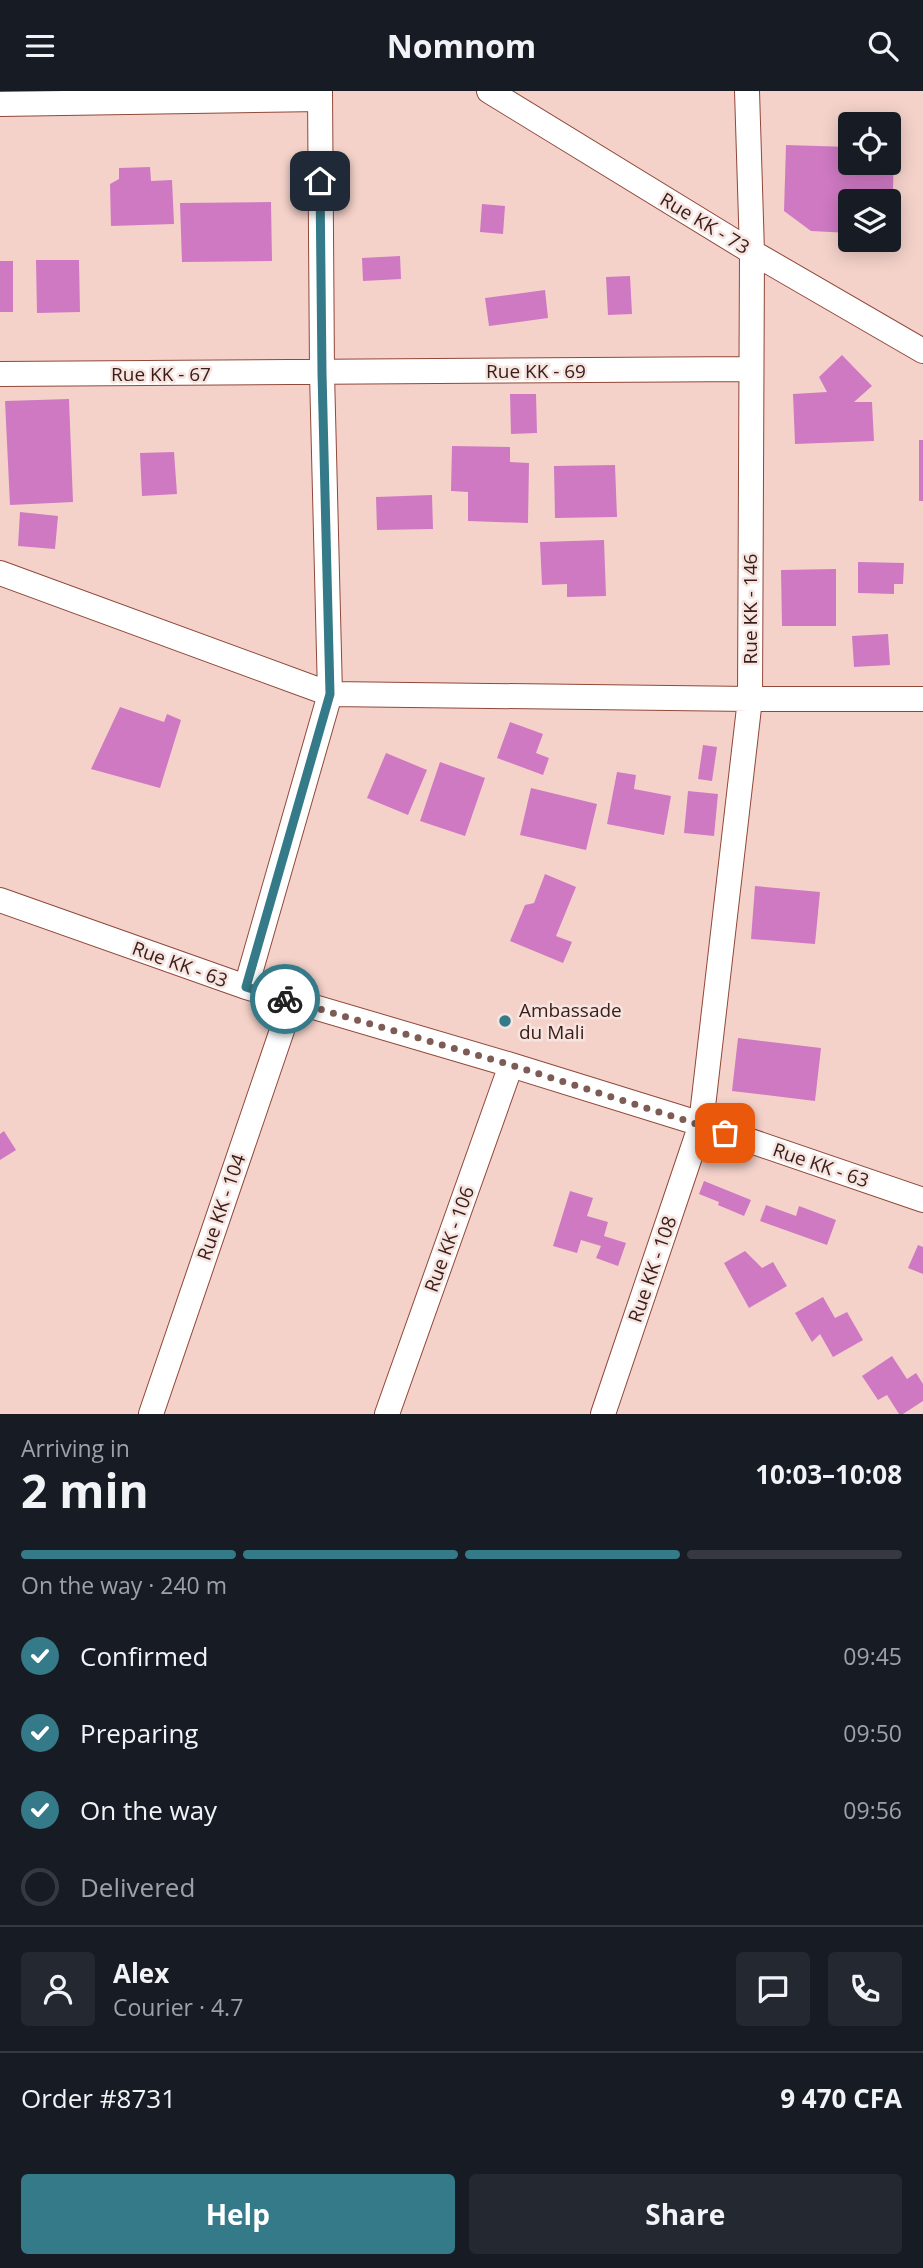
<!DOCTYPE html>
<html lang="en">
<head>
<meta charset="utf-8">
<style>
	body { margin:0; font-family:"Open Sans",sans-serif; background:#242831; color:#f1f3f6; height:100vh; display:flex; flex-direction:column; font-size:26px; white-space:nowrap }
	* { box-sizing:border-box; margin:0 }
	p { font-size:23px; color:#9ea1a6 }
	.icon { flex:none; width:38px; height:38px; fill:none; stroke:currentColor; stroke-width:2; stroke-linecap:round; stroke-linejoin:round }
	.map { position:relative; height:1323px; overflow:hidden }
	.sheet { display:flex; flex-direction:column; background:#171b24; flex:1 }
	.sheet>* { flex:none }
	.controls { position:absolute; left:838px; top:21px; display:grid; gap:14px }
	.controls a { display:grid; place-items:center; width:63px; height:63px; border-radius:7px; background:#171b24; box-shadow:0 4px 18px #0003; font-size:35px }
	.pin { position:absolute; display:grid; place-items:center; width:60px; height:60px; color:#fff; margin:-30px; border-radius:14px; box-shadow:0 4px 10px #0006 }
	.courier { position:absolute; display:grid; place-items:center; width:70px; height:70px; margin:-35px; border:5px solid #357a88; border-radius:50%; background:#fff; color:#222; box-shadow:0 2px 9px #0007 }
	.overview em { font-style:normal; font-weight:700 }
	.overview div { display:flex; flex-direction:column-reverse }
	.overview { display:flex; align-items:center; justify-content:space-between; height:119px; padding:0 21px }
	h1 { font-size:46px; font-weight:700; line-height:52px }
	.bar { display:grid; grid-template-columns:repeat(4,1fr); gap:10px 7px; align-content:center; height:84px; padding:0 21px }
	.bar i { height:9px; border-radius:5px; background:#363941 }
	.bar .on { background:#357a88 }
	.bar p { grid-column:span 4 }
	.line { display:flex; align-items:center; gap:18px; padding:0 21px; border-top:2px solid #363941 }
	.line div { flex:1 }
	.round { display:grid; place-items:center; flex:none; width:74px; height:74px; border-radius:7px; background:#242831 }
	ol { padding:0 21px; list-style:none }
	li { display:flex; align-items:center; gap:21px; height:77px }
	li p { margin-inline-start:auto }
	li .icon { padding:7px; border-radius:50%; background:#357a88; color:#fff; stroke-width:4 }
	li:last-child { color:#9ea1a6 }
	li i { width:38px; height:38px; border:4px solid #363941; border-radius:50% }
	.cta { display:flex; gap:14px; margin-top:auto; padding:14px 21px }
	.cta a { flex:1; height:80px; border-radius:7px; background:#357a88; color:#fff; font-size:28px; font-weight:700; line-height:80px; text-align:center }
	.cta a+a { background:#242831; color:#f1f3f6 }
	header { display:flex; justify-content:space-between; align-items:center; height:91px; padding:0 21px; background:#171b24; font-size:32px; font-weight:700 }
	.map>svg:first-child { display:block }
	.building { fill:#cf79c3 }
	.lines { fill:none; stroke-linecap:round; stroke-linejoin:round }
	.street-casing { stroke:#904839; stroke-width:26 }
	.street { stroke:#fff; stroke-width:24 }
	.done { stroke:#7c5c55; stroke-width:7; stroke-dasharray:0 12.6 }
	.route { stroke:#357a88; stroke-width:9 }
	.poi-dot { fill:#357a88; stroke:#f5e4e0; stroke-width:2.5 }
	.labels { text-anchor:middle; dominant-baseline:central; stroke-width:5; stroke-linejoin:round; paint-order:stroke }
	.street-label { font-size:19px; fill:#3b1c16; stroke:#f5e4e0 }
	.poi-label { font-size:19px; fill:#3b1c16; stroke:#f5e4e0; text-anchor:start }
</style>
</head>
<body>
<header><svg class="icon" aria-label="menu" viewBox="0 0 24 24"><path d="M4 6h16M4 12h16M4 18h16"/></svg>Nomnom<svg class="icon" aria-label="search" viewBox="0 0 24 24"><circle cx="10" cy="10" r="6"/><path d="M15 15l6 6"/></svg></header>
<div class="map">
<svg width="923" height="1323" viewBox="0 0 923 1323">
	<rect width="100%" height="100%" fill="#f4d2ca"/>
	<!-- building -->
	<path class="building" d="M786,54L850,56V72H889V57H894L892,143H889V110H850V142L811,140L784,120Z
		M150,76L151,90L172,89L174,133L111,135L110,93L119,88V77Z
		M271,111L272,170L182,171L180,112Z
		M482,113L505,115L503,143L480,141Z
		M400,165L401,188L363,190L362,167Z
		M36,169H79L80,221L37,222Z
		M0,170H13V221H0Z
		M630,185L632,223L608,224L606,186Z
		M545,199L548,227L489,235L485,207Z
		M842,264L872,295L854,311H872L874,350L795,353L793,303L827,301L819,286Z
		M510,303H536L537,342L511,343Z
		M69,308L73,411L10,414L5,310Z
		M919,349H923V410H919Z
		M452,355L510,356V371L529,372L528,432L468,430V401L451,400Z
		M174,361L177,403L142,405L140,362Z
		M615,374L617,426L555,427L554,375Z
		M432,404L433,438L377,439L376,406Z
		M20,421L58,425L55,458L18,455Z
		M604,449L606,505L567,506V493L542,494L540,451Z
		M858,471L904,472L903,493H894V503L858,502Z
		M836,478V535H782L781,479Z
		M888,543L890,574L854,576L852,545Z
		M120,616L164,631L167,623L181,629L160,697L91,678Z
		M510,631L543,643L536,662L549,667L543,684L497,667Z
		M703,654L717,656L712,690L698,688Z
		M386,662L427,679L408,724L367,707Z
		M440,671L485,687L465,745L420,730Z
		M617,681L636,684L634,698L671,705L664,744L607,733Z
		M531,697L597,713L586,759L520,744Z
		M688,700L718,703L714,745L684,742Z
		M545,783L576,796L556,845L572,851L563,872L510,850L525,814L534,812Z
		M755,795L820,801L815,853L751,848Z
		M738,947L821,957L815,1010L732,1000Z
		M4,1040L16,1059L0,1069V1043Z
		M704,1090L751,1109L744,1125L718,1114L719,1111L699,1103Z
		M570,1100L593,1107L587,1125L608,1131L604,1145L626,1152L618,1175L596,1167L601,1155L581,1149L577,1162L553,1155Z
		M766,1114L796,1125L799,1115L836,1129L827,1154L760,1130Z
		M918,1154L923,1156V1183L908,1177Z
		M745,1160L762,1177L773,1171L787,1195L749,1217L724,1172Z
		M823,1206L835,1227L847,1221L863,1249L833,1266L820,1243L812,1251L795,1222Z
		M892,1265L907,1288L916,1282L923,1293V1310L903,1323H899L887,1304L878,1309L862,1285Z"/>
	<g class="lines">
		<defs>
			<path id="street" d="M489,0L752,161L923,260
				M0,13L320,8
				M0,283L751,278
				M0,482L330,603L750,608H923
				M0,809L246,896L511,974L701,1033L923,1109
				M246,896L330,603L322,282L320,0
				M151,1323L292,910
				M387,1323L511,974
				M603,1323L701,1033L750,608L752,161L747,0"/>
		</defs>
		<!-- street casing -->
		<use href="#street" class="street-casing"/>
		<!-- street -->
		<use href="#street" class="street"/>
	</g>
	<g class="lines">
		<!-- done -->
		<path class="done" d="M285,908L511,974L725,1042"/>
		<!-- route -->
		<path class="route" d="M285,908L246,896L330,603L322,282L320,90"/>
	</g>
	<!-- markers -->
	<circle class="poi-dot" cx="505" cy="930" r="7"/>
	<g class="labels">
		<!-- street labels -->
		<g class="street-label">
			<text transform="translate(705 132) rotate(31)">Rue KK - 73</text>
			<text x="536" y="280">Rue KK - 69</text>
			<text x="161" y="283">Rue KK - 67</text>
			<text transform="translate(750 518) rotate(-90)">Rue KK - 146</text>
			<text transform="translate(180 873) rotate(20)">Rue KK - 63</text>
			<text transform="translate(821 1074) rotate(19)">Rue KK - 63</text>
			<text transform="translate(221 1116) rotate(-71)">Rue KK - 104</text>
			<text transform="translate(449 1148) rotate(-70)">Rue KK - 106</text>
			<text transform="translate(652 1178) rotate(-71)">Rue KK - 108</text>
		</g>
		<!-- poi labels -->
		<g class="poi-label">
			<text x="519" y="919">Ambassade<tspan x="519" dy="22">du Mali</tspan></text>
		</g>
	</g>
</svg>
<div class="controls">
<a><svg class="icon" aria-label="locate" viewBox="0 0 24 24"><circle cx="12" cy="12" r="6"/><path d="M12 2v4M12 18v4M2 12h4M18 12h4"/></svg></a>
<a><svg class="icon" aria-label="layers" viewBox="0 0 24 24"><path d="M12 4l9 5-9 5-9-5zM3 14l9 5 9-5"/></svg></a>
</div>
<div class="pin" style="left:725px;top:1042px;background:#ea580c"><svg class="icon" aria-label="bag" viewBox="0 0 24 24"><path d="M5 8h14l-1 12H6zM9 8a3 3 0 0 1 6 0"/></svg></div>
<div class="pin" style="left:320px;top:90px;background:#1f2937"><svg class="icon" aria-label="home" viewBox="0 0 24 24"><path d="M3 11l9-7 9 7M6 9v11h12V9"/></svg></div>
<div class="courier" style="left:285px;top:908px"><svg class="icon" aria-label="bike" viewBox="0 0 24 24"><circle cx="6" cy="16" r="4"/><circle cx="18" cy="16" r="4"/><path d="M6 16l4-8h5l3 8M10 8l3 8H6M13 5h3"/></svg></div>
</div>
<section class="sheet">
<div class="overview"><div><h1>2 min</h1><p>Arriving in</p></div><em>10:03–10:08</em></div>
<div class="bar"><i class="on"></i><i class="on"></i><i class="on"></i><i></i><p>On the way · 240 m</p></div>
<ol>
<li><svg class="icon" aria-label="check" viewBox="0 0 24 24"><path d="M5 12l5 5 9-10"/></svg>Confirmed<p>09:45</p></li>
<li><svg class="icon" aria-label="check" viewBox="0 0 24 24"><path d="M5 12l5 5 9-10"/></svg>Preparing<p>09:50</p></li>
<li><svg class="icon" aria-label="check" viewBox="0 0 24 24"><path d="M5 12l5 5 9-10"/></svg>On the way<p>09:56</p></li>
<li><i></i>Delivered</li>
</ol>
<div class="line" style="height:126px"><a class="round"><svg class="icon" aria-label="person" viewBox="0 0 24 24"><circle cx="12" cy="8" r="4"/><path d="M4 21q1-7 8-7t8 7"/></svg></a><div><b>Alex</b><p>Courier · 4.7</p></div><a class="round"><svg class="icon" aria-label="chat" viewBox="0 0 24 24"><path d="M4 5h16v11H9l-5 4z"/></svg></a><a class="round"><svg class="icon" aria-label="phone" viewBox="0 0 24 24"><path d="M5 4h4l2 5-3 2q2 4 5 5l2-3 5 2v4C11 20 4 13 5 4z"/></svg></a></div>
<div class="line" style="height:91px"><div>Order #8731</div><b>9 470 CFA</b></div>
<div class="cta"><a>Help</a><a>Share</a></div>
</section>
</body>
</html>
